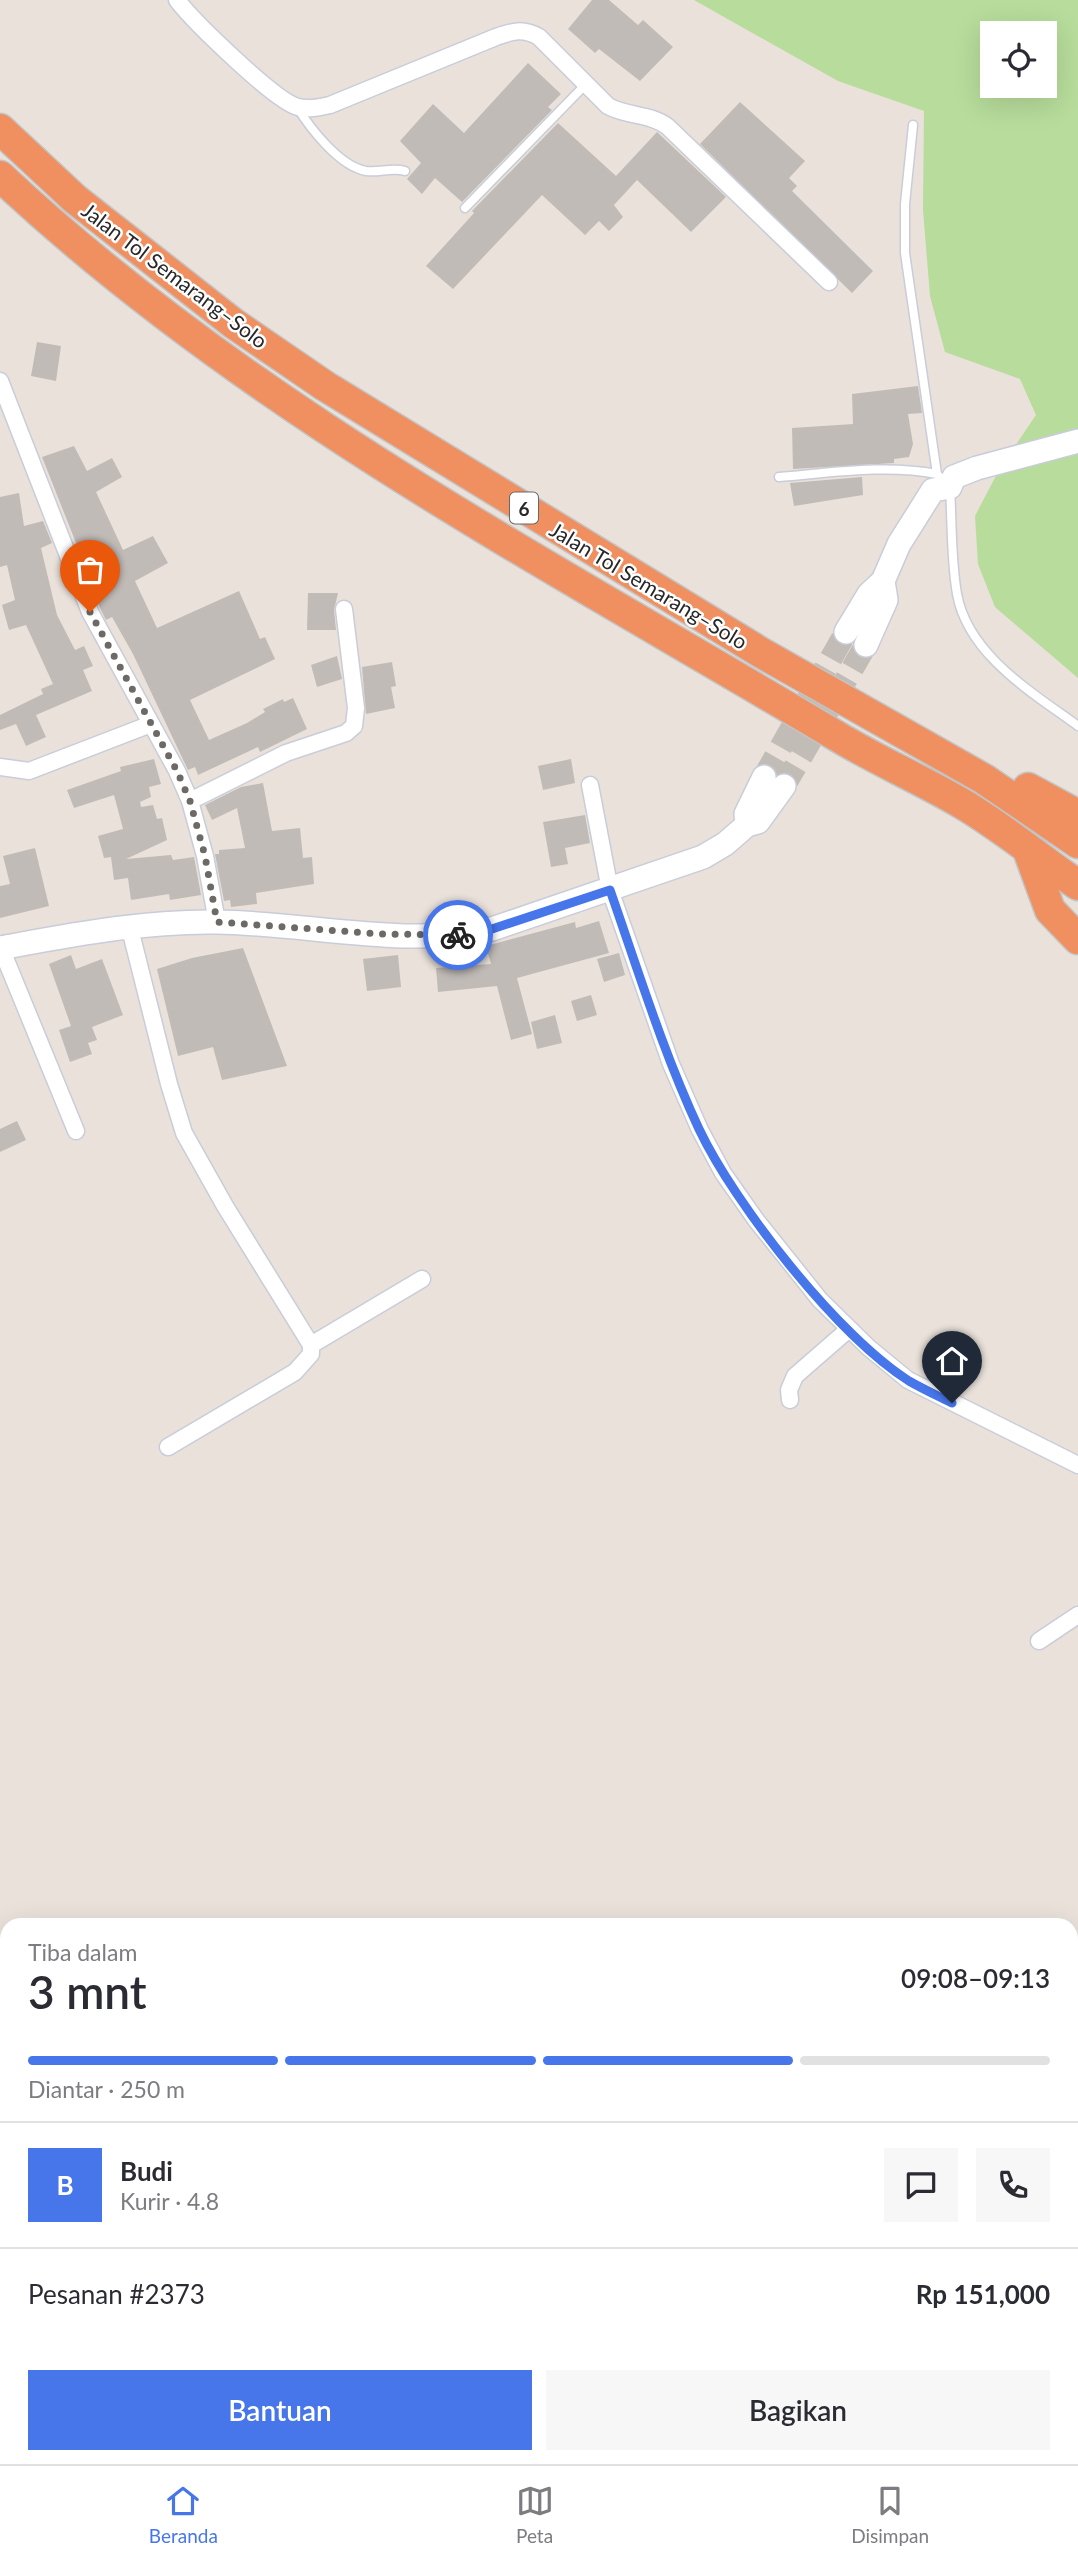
<!DOCTYPE html>
<html lang="id">
<head>
<meta charset="utf-8">
<style>
	body { margin:0; font-family:Lato,sans-serif; background:#f7f7f7; color:#2b2b33; height:100vh; display:flex; flex-direction:column; font-size:26px; white-space:nowrap }
	* { box-sizing:border-box; margin:0 }
	p { font-size:23px; color:#7c7c81 }
	.icon { flex:none; width:38px; height:38px; fill:none; stroke:currentColor; stroke-width:2; stroke-linecap:round; stroke-linejoin:round }
	.map { position:relative; flex:1; overflow:hidden }
	.drawer { position:absolute; left:0px; top:1918px; width:1078px; height:546px; display:flex; flex-direction:column; background:#fff; border-radius:21px 21px 0 0; box-shadow:0 7px 28px #0002 }
	.drawer>* { flex:none }
	.controls { position:absolute; left:980px; top:21px; display:grid; gap:14px }
	.controls a { display:grid; place-items:center; width:77px; height:77px; border-radius:0px; background:#fff; box-shadow:0 7px 28px #0002; font-size:35px }
	.pin { position:absolute; display:grid; place-items:center; width:60px; height:60px; color:#fff; margin:-72px -30px; border-radius:50% 50% 50% 0; rotate:-45deg; box-shadow:0 0 7px #0007 }
	.pin .icon { rotate:45deg }
	.courier { position:absolute; display:grid; place-items:center; width:70px; height:70px; margin:-35px; border:5px solid #4775ea; border-radius:50%; background:#fff; color:#222; box-shadow:0 2px 9px #0007 }
	.head em { font-style:normal; font-weight:600 }
	.head div { display:flex; flex-direction:column-reverse }
	.head { display:flex; align-items:center; justify-content:space-between; height:119px; padding:0 28px }
	h1 { font-size:46px; font-weight:600; line-height:52px }
	.bar { display:grid; grid-template-columns:repeat(4,1fr); gap:10px 7px; align-content:center; height:84px; padding:0 28px }
	.bar i { height:9px; border-radius:5px; background:#e1e1e2 }
	.bar .active { background:#4775ea }
	.bar p { grid-column:span 4 }
	.line { display:flex; align-items:center; gap:18px; padding:0 28px; border-top:2px solid #e1e1e2 }
	.line div { flex:1 }
	.round { display:grid; place-items:center; flex:none; width:74px; height:74px; border-radius:0px; background:#f7f7f7 }
	.cta { display:flex; gap:14px; margin-top:auto; padding:14px 28px }
	.cta a { flex:1; height:80px; border-radius:0px; background:#4775ea; color:#fff; font-size:28px; font-weight:600; line-height:80px; text-align:center }
	.cta a+a { background:#f7f7f7; color:#2b2b33 }
	.tab-bar { display:flex; justify-content:space-around; align-items:center; height:98px; border-top:2px solid #e1e1e2; background:#fff; font-size:19px; color:#7c7c81 }
	.tab-bar a { display:grid; justify-items:center; gap:4px }
	.tab-bar .active { color:#4775ea }
	.map>svg:first-child { display:block }
	.green { fill:#b7dc9b; fill-rule:evenodd }
	.lines { fill:none; stroke-linecap:round; stroke-linejoin:round }
	.stream { stroke:#75d1e3; stroke-width:6 }
	.building { fill:#c1bbb7 }
	.secondary-tunnel { stroke:#c2bcb6; stroke-width:23; stroke-dasharray:23 11; stroke-linecap:butt }
	.lane-casing { stroke:#c9cdd9; stroke-width:11 }
	.street-casing { stroke:#c9cdd9; stroke-width:19 }
	.secondary-casing { stroke:#c9cdd9; stroke-width:26 }
	.highway-casing { stroke:#c3c3c3; stroke-width:33 }
	.lane { stroke:#fff; stroke-width:8 }
	.street { stroke:#fff; stroke-width:16 }
	.secondary { stroke:#fff; stroke-width:23 }
	.highway { stroke:#f08f5f; stroke-width:30 }
	.done { stroke:#6c6966; stroke-width:7; stroke-dasharray:0 12.6 }
	.route { stroke:#4775ea; stroke-width:9 }
	.labels { text-anchor:middle; dominant-baseline:central; stroke-width:5; stroke-linejoin:round; paint-order:stroke }
	.shield { fill:#fff; stroke:#686868; stroke-width:2 }
	.shield-label { font-size:19px; font-weight:bold; fill:#282828 }
	.street-label { font-size:21px; fill:#282828; stroke:#fff }
</style>
</head>
<body>
<div class="map">
<svg width="1078" height="2464" viewBox="0 0 1078 2464">
	<rect width="100%" height="100%" fill="#e9e1da"/>
	<!-- green -->
	<path class="green" d="M694,0H1078V678L995,607L978,564L975,516L1000,468L1036,415L1020,379L945,352L930,296L923,210L924,111L838,81ZM992,33H1045V86H992Z"/>
	<g class="lines">
		<!-- stream -->
		<path class="stream" d="M0,2239L7,2241
			M333,2464L334,2457"/>
	</g>
	<!-- building -->
	<path class="building" d="M592,0H609L638,25L643,20L673,47L640,81L599,49L595,53L568,29Z
		M528,63L561,94L548,107L552,110L462,202L435,178L422,194L407,179L421,163L400,141L433,104L464,133Z
		M740,102L805,161L789,178L797,186L792,191L873,271L852,293L700,144Z
		M558,123L616,176L657,132L726,197L691,232L637,180L614,205L623,217L609,231L599,221L585,235L542,195L453,289L426,266L474,213L472,211Z
		M37,342L61,346L56,381L31,376Z
		M918,386L922,413L908,414L913,444L909,457L894,459V463L793,469L792,428L853,424L852,394Z
		M74,446L87,471L112,458L122,477L96,492L123,550L153,536L168,563L135,581L157,628L239,591L260,639L265,637L275,659L190,700L209,740L247,723L265,712L263,709L283,699L284,702L293,698L307,729L260,752L258,747L198,775L195,767L188,770L133,654L112,617L106,620L100,608L94,594L105,590L87,556L82,558L42,457Z
		M862,477L863,495L794,506L790,483Z
		M19,493L24,526L43,521L52,543L41,548L57,615L75,650L84,646L93,666L83,670L92,691L36,715L46,737L26,746L16,724L0,730V715L43,694L41,689L53,684L26,625L9,630L2,605L15,600L7,565L0,567V497Z
		M308,593H338L334,610L336,630H307Z
		M337,656L342,679L317,687L311,665Z
		M392,662L396,686L391,687L395,708L366,714L362,667Z
		M154,759L161,784L149,787L151,797L140,802L141,807L153,805L157,819L162,818L167,840L126,859L171,855L173,860L194,857L201,895L170,900L169,894L131,900L128,878L114,880L111,857L104,858L98,836L123,829L114,795L74,808L67,790L121,771L120,767Z
		M571,759L575,783L543,790L538,766Z
		M263,783L272,831L300,828L303,858L312,857L314,884L256,893L257,904L231,907L230,900L224,901L215,854H219V850L245,848L237,808L212,820L205,805L241,787Z
		M585,815L590,843L565,848L568,864L551,867L543,822Z
		M35,848L49,906L0,918V886L10,884L3,856Z
		M599,921L609,953L517,978L532,1034L511,1040L497,986L438,992L436,968L491,964L486,946L575,922L576,928Z
		M243,948L287,1066L222,1080L213,1047L178,1056L157,969L192,958Z
		M619,953L625,975L604,982L597,959Z
		M71,955L76,969L102,959L123,1015L92,1027L97,1040L88,1043L92,1054L70,1062L59,1030L71,1026L49,964Z
		M398,955L401,987L367,991L363,959Z
		M591,995L597,1015L577,1021L571,1001Z
		M555,1015L562,1043L537,1049L531,1022Z
		M17,1121L26,1140L0,1152V1129Z"/>
	<g class="lines">
		<!-- secondary-tunnel -->
		<path class="secondary-tunnel" d="M764,777L846,632
			M784,786L866,645"/>
		<defs>
			<path id="lane" d="M297,107C310,128 339,166 366,171C379,173 392,167 405,171
				M913,125L905,204V253L937,474L950,487C952,522 951,560 957,594C968,655 1033,693 1078,726
				M465,208L587,83
				M779,477C830,473 886,464 937,474"/>
			<path id="street" d="M177,0C193,21 275,101 298,107C309,110 320,107 330,105L496,37C513,31 523,28 539,37L608,106C628,117 650,113 668,127L829,282
				M0,381L90,612L177,771L190,801L205,856L217,922
				M0,767L29,771L151,724
				M590,785L610,890L671,1064L700,1130L723,1173L756,1220L820,1300L869,1348L908,1380L1078,1465
				M190,801L286,753L346,733L354,726L356,708L344,609
				M129,925L169,1084L184,1133L225,1206L311,1345V1354L295,1372L168,1447
				M1,948L76,1131
				M311,1345L422,1279
				M790,1400L789,1390L795,1376L849,1329
				M1039,1641L1078,1615
				M0,2383L7,2391
				M515,2457L518,2464
				M967,2457L982,2463
				M55,2464L58,2457
				M614,2464L619,2457
				M832,2464L835,2457"/>
			<path id="secondary" d="M846,632L869,594L883,581L899,544L933,490L950,487L954,477L977,468L1078,441
				M866,645L886,600L883,581
				M747,825L746,814L764,777
				M0,948C72,935 143,921 216,922C308,923 402,948 492,929L703,857L725,844L747,825L758,822L784,786"/>
			<path id="highway" d="M0,129L75,199L233,323L325,386L760,652L984,779L1078,843
				M0,176C245,406 549,564 835,735C876,760 920,779 961,803C1002,827 1039,858 1078,885
				M1028,788L1078,815
				M1028,850L1050,910L1078,939"/>
		</defs>
		<!-- lane casing -->
		<use href="#lane" class="lane-casing"/>
		<!-- street casing -->
		<use href="#street" class="street-casing"/>
		<!-- secondary casing -->
		<use href="#secondary" class="secondary-casing"/>
		<!-- highway casing -->
		<use href="#highway" class="highway-casing"/>
		<!-- lane -->
		<use href="#lane" class="lane"/>
		<!-- street -->
		<use href="#street" class="street"/>
		<!-- secondary -->
		<use href="#secondary" class="secondary"/>
		<!-- highway -->
		<use href="#highway" class="highway"/>
	</g>
	<g class="lines">
		<!-- done -->
		<path class="done" d="M90,612L177,771L190,801L205,856L217,922L381,934L458,935"/>
		<!-- route -->
		<path class="route" d="M458,935L492,929L610,890C638,970 663,1052 699,1129C735,1205 838,1336 909,1381C923,1389 938,1396 952,1403"/>
	</g>
	<g class="labels">
		<!-- shield labels -->
		<rect class="shield" x="510" y="492.5" width="28" height="31" rx="5"/>
		<g class="shield-label">
			<text x="524" y="508">6</text>
		</g>
		<!-- street labels -->
		<g class="street-label">
			<text transform="translate(175 275) rotate(37)">Jalan Tol Semarang–Solo</text>
			<text transform="translate(649 585) rotate(31)">Jalan Tol Semarang–Solo</text>
		</g>
	</g>
</svg>
<div class="controls">
<a><svg class="icon" aria-label="locate" viewBox="0 0 24 24"><circle cx="12" cy="12" r="6"/><path d="M12 2v4M12 18v4M2 12h4M18 12h4"/></svg></a>
</div>
<div class="pin" style="left:90px;top:612px;background:#ea580c"><svg class="icon" aria-label="bag" viewBox="0 0 24 24"><path d="M5 8h14l-1 12H6zM9 8a3 3 0 0 1 6 0"/></svg></div>
<div class="pin" style="left:952px;top:1403px;background:#1f2937"><svg class="icon" aria-label="home" viewBox="0 0 24 24"><path d="M3 11l9-7 9 7M6 9v11h12V9"/></svg></div>
<div class="courier" style="left:458px;top:935px"><svg class="icon" aria-label="bike" viewBox="0 0 24 24"><circle cx="6" cy="16" r="4"/><circle cx="18" cy="16" r="4"/><path d="M6 16l4-8h5l3 8M10 8l3 8H6M13 5h3"/></svg></div>
<section class="drawer">
<div class="head"><div><h1>3 mnt</h1><p>Tiba dalam</p></div><em>09:08–09:13</em></div>
<div class="bar"><i class="active"></i><i class="active"></i><i class="active"></i><i></i><p>Diantar · 250 m</p></div>
<div class="line" style="height:126px"><b class="round" style="background:#4775ea;color:#fff">B</b><div><b>Budi</b><p>Kurir · 4.8</p></div><a class="round"><svg class="icon" aria-label="chat" viewBox="0 0 24 24"><path d="M4 5h16v11H9l-5 4z"/></svg></a><a class="round"><svg class="icon" aria-label="phone" viewBox="0 0 24 24"><path d="M5 4h4l2 5-3 2q2 4 5 5l2-3 5 2v4C11 20 4 13 5 4z"/></svg></a></div>
<div class="line" style="height:91px"><div>Pesanan #2373</div><b>Rp 151,000</b></div>
<div class="cta"><a>Bantuan</a><a>Bagikan</a></div>
</section>
</div>
<nav class="tab-bar">
<a class="active"><svg class="icon" aria-label="home" viewBox="0 0 24 24"><path d="M3 11l9-7 9 7M6 9v11h12V9"/></svg>Beranda</a>
<a><svg class="icon" aria-label="map" viewBox="0 0 24 24"><path d="M3 6l6-2 6 2 6-2v14l-6 2-6-2-6 2zM9 4v14M15 6v14"/></svg>Peta</a>
<a><svg class="icon" aria-label="saved" viewBox="0 0 24 24"><path d="M7 4h10v16l-5-4-5 4z"/></svg>Disimpan</a>
</nav>
</body>
</html>
